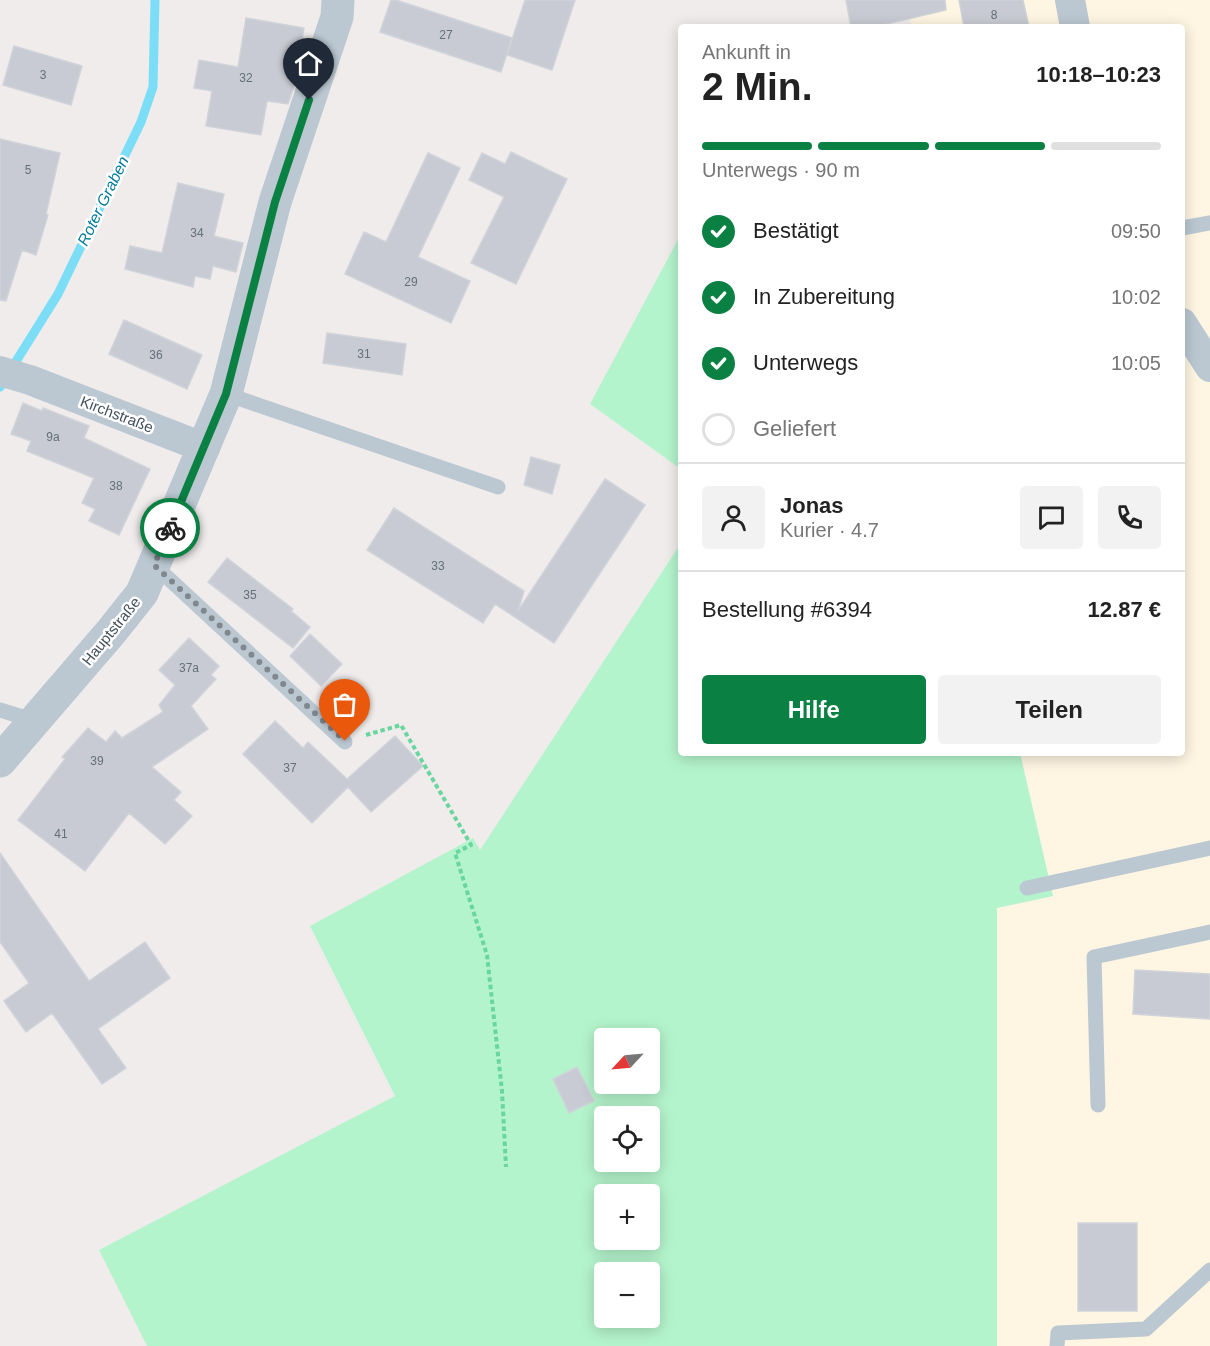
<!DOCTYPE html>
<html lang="de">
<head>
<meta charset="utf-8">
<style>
	body { margin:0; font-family:Arial,sans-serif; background:#f2f2f2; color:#222; height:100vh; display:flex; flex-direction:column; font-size:22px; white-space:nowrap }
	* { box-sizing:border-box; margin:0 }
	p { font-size:20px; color:#767676 }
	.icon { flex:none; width:33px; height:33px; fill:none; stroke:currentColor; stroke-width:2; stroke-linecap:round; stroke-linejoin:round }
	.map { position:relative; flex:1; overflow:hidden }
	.drawer { position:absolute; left:678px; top:24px; width:507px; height:732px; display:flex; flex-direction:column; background:#fff; border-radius:6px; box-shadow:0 3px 15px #0003 }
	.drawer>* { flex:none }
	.needle { width:39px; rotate:244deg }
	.tools { position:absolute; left:594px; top:1028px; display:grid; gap:12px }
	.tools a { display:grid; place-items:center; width:66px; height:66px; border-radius:6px; background:#fff; box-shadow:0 3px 15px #0003; font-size:30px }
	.pin { position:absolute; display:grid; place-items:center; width:51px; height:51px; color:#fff; margin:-62px -26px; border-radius:50% 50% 50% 0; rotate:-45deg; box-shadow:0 0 6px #0007 }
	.pin .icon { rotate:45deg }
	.courier { position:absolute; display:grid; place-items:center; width:60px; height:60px; margin:-30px; border:4px solid #0b8043; border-radius:50%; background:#fff; color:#222; box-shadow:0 2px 8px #0007 }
	.summary em { font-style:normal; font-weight:600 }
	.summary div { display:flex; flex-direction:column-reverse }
	.summary { display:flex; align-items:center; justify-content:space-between; height:102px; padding:0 24px }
	h1 { font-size:39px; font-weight:600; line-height:45px }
	.bar { display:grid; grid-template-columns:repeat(4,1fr); gap:9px 6px; align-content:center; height:72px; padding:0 24px }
	.bar i { height:8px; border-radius:4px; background:#e0e0e0 }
	.bar .selected { background:#0b8043 }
	.bar p { grid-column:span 4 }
	.line { display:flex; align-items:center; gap:15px; padding:0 24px; border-top:2px solid #e0e0e0 }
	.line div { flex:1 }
	.round { display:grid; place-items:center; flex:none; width:63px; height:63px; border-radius:6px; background:#f2f2f2 }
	ol { padding:0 24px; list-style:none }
	li { display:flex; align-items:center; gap:18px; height:66px }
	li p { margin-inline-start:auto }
	li .icon { padding:6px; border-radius:50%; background:#0b8043; color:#fff; stroke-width:4 }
	li:last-child { color:#767676 }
	li i { width:33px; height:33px; border:3px solid #e0e0e0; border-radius:50% }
	.cta { display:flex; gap:12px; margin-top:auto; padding:12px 24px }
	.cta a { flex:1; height:69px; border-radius:6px; background:#0b8043; color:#fff; font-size:24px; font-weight:600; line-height:69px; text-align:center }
	.cta a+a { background:#f2f2f2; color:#222 }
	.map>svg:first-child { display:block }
	.commercial { fill:#fef6e2 }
	.green { fill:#b4f4cc; fill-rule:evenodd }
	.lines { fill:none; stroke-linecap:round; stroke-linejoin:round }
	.stream { stroke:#7cdef6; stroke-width:9 }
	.building { fill:#c8cbd3; stroke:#d0d3d9; stroke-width:1.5 }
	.path { stroke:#69d59f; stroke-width:4; stroke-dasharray:4.5 3; stroke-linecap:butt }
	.service { stroke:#bbc8d1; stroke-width:15 }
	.minor { stroke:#bbc8d1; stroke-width:30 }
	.tertiary { stroke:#bbc8d1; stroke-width:33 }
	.done { stroke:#80878e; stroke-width:6; stroke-dasharray:0 10.8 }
	.route { stroke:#0b8043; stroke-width:8 }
	.labels { text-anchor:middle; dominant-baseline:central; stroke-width:5; stroke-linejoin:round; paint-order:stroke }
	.number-label { font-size:12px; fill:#646f7a }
	.street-label { font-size:15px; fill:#43505c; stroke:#fff }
	.water-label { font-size:16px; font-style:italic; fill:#037c9a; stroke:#fff }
</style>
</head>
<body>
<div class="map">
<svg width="1210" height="1346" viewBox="0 0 1210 1346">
	<rect width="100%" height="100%" fill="#f0ecec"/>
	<!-- commercial -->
	<path class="commercial" d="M906,0H1210V1346H997V908L1053,896L1020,753H1182V27H912Z"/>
	<!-- green -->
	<path class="green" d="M681,234V469L590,404Z
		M681,543V753H1020L1053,896L997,908V1346H147L99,1250L395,1096L310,926L473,838L480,850ZM604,1038H650V1083H604ZM604,1116H650V1161H604ZM604,1194H650V1239H604ZM604,1272H650V1317H604Z"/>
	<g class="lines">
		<!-- stream -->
		<path class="stream" d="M0,387L58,294L141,122L153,87L155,0"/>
	</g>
	<!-- building -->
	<path class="building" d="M391,0H396L512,38L501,72L380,32Z
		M525,0H575L552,70L507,55Z
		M846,0H945L946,10L874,27H851Z
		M959,0H1023L1029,27H964Z
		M246,18L304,28L294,86L288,104L267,101L261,135L206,126L212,91L194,88L199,60L238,67Z
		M14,46L82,66L71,105L3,85Z
		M0,139L60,153L46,214L48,215L36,255L22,250L6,301L0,300Z
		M511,152L567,179L516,284L471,263L504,197L469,180L482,153L505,164Z
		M428,153L460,168L418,257L470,281L451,323L345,274L364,232L386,242Z
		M178,183L224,194L214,236L243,243L236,272L213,266L210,279L195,276L193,287L125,269L130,246L162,253Z
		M124,320L202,355L187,389L109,354Z
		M327,333L406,344L402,375L323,363Z
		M23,403L42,411L43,408L89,426L84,438L150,469L119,535L89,521L95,509L82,503L94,478L27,451L31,441L11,434Z
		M531,457L560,465L552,494L524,485Z
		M605,479L645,505L554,643L495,604L483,623L367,550L394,508L524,591L518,611Z
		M227,558L293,609L291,611L310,627L293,648L208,582Z
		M310,634L342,664L321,686L290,656Z
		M189,638L219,666L211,675L216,679L191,706L208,729L152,767L181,792L174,800L192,816L165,844L129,813L85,871L18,820L65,759L62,757L88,728L106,742L115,731L122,738L163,712L159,705L175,685L159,670Z
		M275,721L303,748L308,742L347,779L395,736L423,766L371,812L348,787L312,823L243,754Z
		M0,853L89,981L145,942L170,978L98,1029L126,1068L102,1084L52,1013L26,1032L4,1001L29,983L0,942Z
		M1135,970L1210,974V1019L1133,1014Z
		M577,1067L594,1101L569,1113L553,1079Z
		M1078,1223H1137V1311H1078Z"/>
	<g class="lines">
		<!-- path -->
		<path class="path" d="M366,735L401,725L471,845L455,853L487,955L502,1091L506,1167"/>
		<!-- service -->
		<path class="service" d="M1182,228L1210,223
			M226,394L498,487
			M154,565L345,742
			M0,710L35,721
			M1027,888L1210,848
			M1098,1105L1094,957L1210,932
			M1057,1346L1058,1333L1146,1329L1210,1270"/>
		<!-- minor -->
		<path class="minor" d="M1070,0L1075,27
			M1182,323L1210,367
			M0,371L30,380L205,448"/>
		<!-- tertiary -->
		<path class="tertiary" d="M0,761L111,632L142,593L226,394L275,202L337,17L338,0"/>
	</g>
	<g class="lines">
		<!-- done -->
		<path class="done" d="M170,528L154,565L345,741"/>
		<!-- route -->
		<path class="route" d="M170,528L226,394L275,202L309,100"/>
	</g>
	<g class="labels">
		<!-- number labels -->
		<g class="number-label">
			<text x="994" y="15">8</text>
			<text x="446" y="35">27</text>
			<text x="43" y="75">3</text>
			<text x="246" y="78">32</text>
			<text x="28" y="170">5</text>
			<text x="197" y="233">34</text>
			<text x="411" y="282">29</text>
			<text x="364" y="354">31</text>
			<text x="156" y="355">36</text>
			<text x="53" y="437">9a</text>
			<text x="116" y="486">38</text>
			<text x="438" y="566">33</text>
			<text x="250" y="595">35</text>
			<text x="189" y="668">37a</text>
			<text x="97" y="761">39</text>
			<text x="290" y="768">37</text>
			<text x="61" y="834">41</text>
		</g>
		<!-- street labels -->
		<g class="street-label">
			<text transform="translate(117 414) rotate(21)">Kirchstraße</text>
			<text transform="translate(111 631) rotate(-51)">Hauptstraße</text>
		</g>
		<!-- water labels -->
		<g class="water-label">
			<text transform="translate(103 201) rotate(-64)">Roter Graben</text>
		</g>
	</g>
</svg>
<div class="tools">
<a><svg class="needle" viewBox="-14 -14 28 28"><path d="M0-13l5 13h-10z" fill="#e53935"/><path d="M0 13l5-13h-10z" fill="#767676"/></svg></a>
<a><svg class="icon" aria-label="locate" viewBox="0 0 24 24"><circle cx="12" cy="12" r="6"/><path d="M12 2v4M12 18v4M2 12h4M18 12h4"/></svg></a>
<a>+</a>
<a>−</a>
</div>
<div class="pin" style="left:345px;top:741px;background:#ea580c"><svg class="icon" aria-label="bag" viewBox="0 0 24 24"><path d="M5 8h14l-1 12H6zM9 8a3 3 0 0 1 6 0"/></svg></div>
<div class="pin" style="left:309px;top:100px;background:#1f2937"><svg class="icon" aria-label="home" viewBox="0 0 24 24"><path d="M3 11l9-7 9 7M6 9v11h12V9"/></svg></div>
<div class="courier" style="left:170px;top:528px"><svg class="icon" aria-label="bike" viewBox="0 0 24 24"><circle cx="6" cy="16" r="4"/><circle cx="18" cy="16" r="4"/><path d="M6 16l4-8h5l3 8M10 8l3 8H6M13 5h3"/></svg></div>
<section class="drawer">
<div class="summary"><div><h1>2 Min.</h1><p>Ankunft in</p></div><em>10:18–10:23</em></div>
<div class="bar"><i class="selected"></i><i class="selected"></i><i class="selected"></i><i></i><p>Unterwegs · 90 m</p></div>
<ol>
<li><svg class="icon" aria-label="check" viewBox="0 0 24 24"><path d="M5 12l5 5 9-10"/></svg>Bestätigt<p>09:50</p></li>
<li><svg class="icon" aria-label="check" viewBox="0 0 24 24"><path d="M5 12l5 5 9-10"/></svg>In Zubereitung<p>10:02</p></li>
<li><svg class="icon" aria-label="check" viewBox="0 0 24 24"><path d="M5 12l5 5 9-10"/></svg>Unterwegs<p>10:05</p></li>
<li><i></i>Geliefert</li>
</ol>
<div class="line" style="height:108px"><a class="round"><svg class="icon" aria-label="person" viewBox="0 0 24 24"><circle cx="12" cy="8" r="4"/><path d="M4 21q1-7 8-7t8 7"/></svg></a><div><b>Jonas</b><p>Kurier · 4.7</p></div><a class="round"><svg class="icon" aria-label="chat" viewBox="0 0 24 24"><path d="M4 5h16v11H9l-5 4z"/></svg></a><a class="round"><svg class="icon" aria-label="phone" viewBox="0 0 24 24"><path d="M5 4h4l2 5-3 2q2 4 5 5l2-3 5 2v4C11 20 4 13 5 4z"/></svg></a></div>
<div class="line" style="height:78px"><div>Bestellung #6394</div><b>12.87 €</b></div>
<div class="cta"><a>Hilfe</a><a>Teilen</a></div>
</section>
</div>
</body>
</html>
